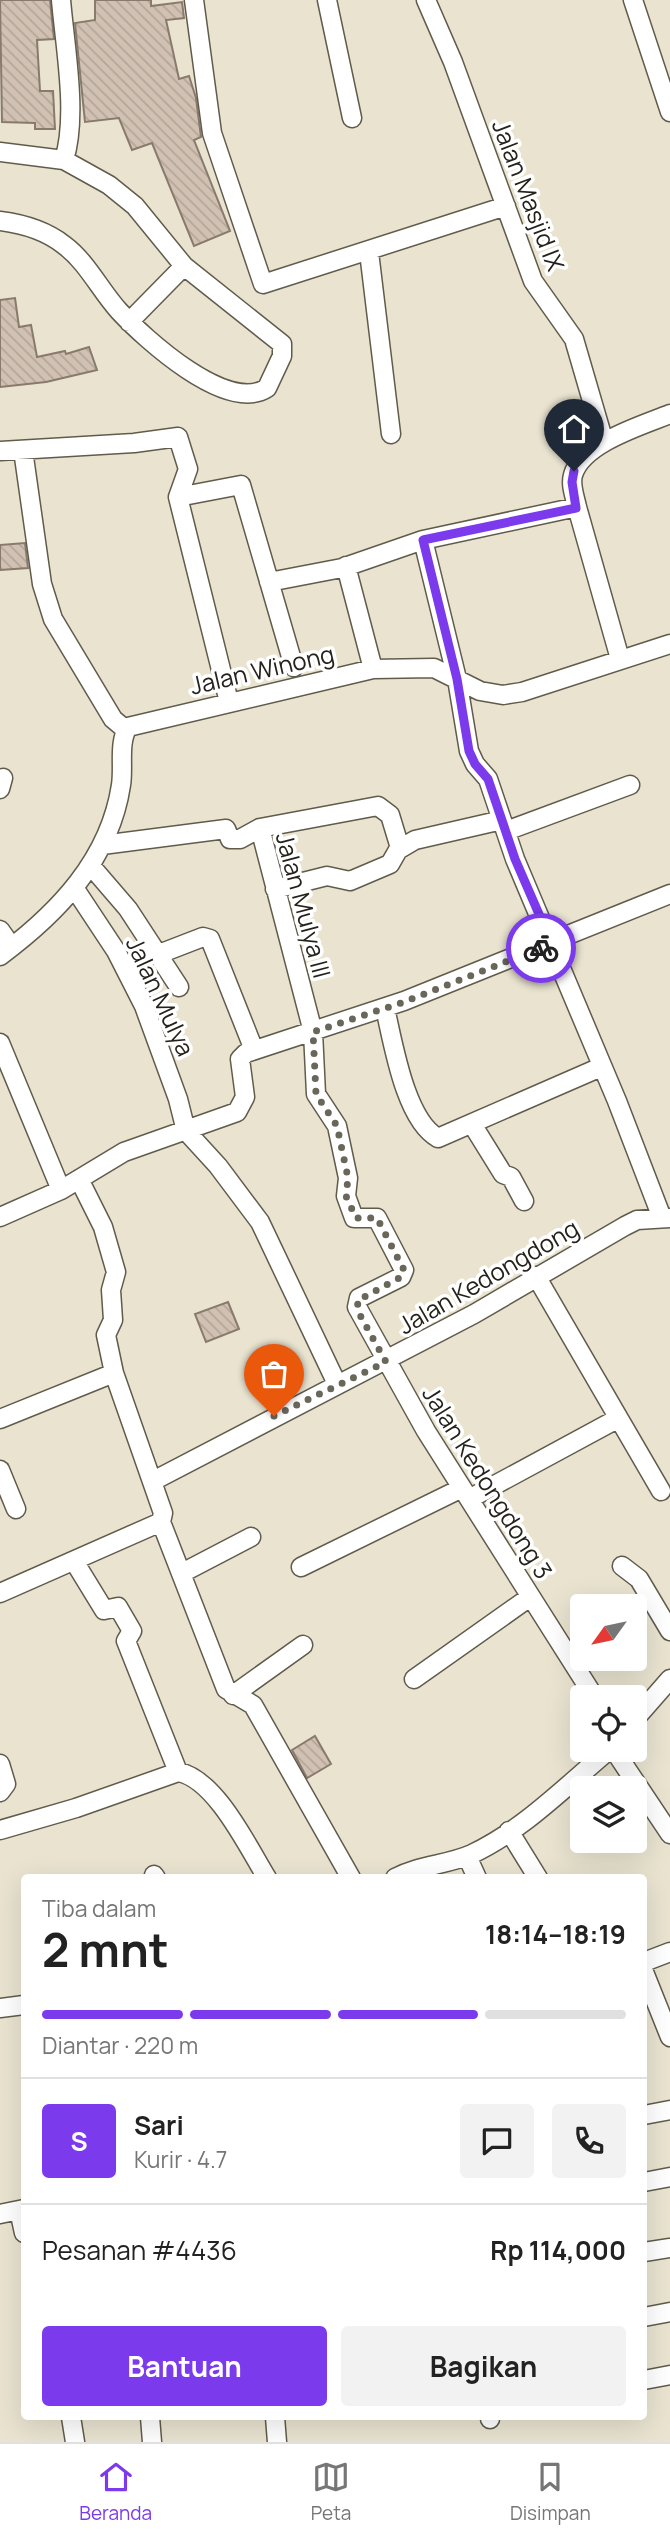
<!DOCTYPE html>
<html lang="id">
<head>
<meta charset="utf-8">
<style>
	body { margin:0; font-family:Manrope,sans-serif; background:#f2f2f2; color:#222; height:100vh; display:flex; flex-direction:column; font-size:26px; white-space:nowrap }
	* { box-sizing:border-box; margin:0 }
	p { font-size:23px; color:#767676 }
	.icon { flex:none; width:38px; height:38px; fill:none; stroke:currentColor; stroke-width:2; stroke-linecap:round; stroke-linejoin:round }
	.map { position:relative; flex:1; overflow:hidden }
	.side { position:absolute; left:21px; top:1874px; width:626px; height:546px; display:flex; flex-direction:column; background:#fff; border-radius:7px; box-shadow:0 7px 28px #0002 }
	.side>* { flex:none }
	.needle { width:46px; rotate:237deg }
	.buttons { position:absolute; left:570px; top:1594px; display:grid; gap:14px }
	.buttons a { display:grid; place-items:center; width:77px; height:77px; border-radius:7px; background:#fff; box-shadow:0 7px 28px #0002; font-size:35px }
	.pin { position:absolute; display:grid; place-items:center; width:60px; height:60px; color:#fff; margin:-72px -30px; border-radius:50% 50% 50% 0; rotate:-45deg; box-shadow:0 0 7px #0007 }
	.pin .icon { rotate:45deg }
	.courier { position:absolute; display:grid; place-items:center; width:70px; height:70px; margin:-35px; border:5px solid #7c3aed; border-radius:50%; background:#fff; color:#222; box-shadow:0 2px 9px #0007 }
	.headline em { font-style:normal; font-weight:700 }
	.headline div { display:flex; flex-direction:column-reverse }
	.headline { display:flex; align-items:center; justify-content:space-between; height:119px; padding:0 21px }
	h1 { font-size:46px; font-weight:700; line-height:52px }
	.bar { display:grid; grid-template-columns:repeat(4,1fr); gap:10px 7px; align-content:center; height:84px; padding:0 21px }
	.bar i { height:9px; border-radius:5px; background:#e0e0e0 }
	.bar .selected { background:#7c3aed }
	.bar p { grid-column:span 4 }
	.line { display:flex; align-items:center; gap:18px; padding:0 21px; border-top:2px solid #e0e0e0 }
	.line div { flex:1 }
	.round { display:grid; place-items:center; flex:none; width:74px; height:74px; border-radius:7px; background:#f2f2f2 }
	.cta { display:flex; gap:14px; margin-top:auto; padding:14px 21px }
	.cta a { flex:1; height:80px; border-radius:7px; background:#7c3aed; color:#fff; font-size:28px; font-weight:700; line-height:80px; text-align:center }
	.cta a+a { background:#f2f2f2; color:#222 }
	.dock { display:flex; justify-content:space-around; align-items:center; height:98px; border-top:2px solid #e0e0e0; background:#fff; font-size:19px; color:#767676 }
	.dock a { display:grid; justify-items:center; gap:4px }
	.dock .selected { color:#7c3aed }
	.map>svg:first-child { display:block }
	.building { fill:url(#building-back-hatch); stroke:#897a6e; stroke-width:2 }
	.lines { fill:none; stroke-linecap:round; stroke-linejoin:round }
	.minor-casing { stroke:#605b4b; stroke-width:21 }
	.minor { stroke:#fff; stroke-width:18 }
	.done { stroke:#69665a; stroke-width:7; stroke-dasharray:0 12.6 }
	.route { stroke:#7c3aed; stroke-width:9 }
	.labels { text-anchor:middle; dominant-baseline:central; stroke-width:7; stroke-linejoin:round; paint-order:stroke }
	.street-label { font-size:24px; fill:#24221b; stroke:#fff }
</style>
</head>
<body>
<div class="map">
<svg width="670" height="2442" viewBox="0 0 670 2442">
	<defs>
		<pattern id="building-back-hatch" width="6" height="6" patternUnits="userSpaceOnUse" patternTransform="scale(1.75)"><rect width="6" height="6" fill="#d1c1b3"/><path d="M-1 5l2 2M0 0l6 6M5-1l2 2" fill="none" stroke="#b3a699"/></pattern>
	</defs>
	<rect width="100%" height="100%" fill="#e9e3d0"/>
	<!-- building -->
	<path class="building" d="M0,0H50L54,39L37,40L40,91H53L55,129H35V123L2,122Z
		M95,0H151V6L182,2L184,18L166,20L179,79L189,76L196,98L201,137L194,140L230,231L194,246L152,143L132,150L119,118L85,122L75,23L95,20Z
		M15,298L19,327L31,325L37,357L65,351L66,354L89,347L97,370L46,382L0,387V300Z
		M25,543L28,568L0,570V545Z
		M228,1302L239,1329L206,1342L195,1314Z
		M315,1736L331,1764L307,1778L292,1750Z"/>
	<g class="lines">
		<defs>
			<path id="minor" d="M61,0C65,47 78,116 64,160
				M194,0L212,133L263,284L506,206
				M327,0L352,118
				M426,0L453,62L533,281L574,339L604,442
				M633,0L670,112
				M0,152L64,160L109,185L135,206L184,266L282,344V356L267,388C227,414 145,339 119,311C100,290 87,262 64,245C45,230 24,224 0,221
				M369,252L391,434
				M129,322L184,266
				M23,450L42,584L53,619L113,719L126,730
				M0,451L134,443L178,437L188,469L178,497L229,702
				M178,497L241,485L294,667
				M423,540L457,679L469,751L475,764L488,779L515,859L617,1101L662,1218
				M346,566L373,669
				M269,582L342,568L423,540L577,507
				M620,659L577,507C575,497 570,485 573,475C582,443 643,425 670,414
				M0,789L3,778
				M260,828L313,1032L316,1094L337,1126L348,1178L346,1196L354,1218H377L404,1270L401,1277L359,1298L357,1307L426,1431L595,1698
				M506,831L630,785
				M102,845L226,829L230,839H240L260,828L378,806L390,815L400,848
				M91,866L128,909L179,987
				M75,889L116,951L144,1006L178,1099L186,1131L218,1166L260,1222L337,1384
				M275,889L327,876L350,881L390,864L398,850L415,840L502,820
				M0,930L12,947
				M159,954L203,937L210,939L254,1050
				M0,956C58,913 110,859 121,785C124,767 118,743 128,727L373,669L434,668L480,691L503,695L522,692L670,644
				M385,1008C393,1042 405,1120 438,1138L601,1067
				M0,1043L61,1190
				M472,1124L503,1174L511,1177L524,1201
				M0,1217L61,1190L124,1152L237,1112L245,1097L240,1059L246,1053L404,1001L670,894
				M536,1276L661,1491
				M0,1419L114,1373
				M0,1470L16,1509
				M153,1481L474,1314L625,1226L637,1220L670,1218
				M469,1499L617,1419
				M161,1522L226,1689L253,1705L351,1878
				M74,1561L104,1610L118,1607L132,1631L126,1641L178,1772
				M622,1566L639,1579L670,1631
				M301,1567L462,1488
				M182,1573L251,1537
				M0,1593L161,1522L163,1513L114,1373L106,1335L113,1320L111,1290L116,1272L103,1227L79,1179
				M414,1679L530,1597
				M233,1695L303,1645
				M635,1719L670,1679
				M614,1750L670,1834
				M0,1764L6,1784L0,1792
				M0,1830L76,1808L178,1772C215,1778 248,1847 267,1878
				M509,1831L538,1878
				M467,1856L477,1878
				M154,1875L156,1878
				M395,1878C419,1865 447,1865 472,1854C523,1830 566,1786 609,1750
				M644,1962L670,1952
				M644,1972L670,2037
				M0,2008L24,2005
				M644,2115L670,2110
				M644,2182L670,2177
				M19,2210L24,2233
				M0,2214L24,2209
				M644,2252L670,2248
				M644,2317L670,2312
				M644,2380L670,2375
				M71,2417L75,2442
				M150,2417L152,2442
				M275,2417L277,2442
				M490,2417V2419"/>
		</defs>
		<!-- minor casing -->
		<use href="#minor" class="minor-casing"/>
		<!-- minor -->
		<use href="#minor" class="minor"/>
	</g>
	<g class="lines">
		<!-- done -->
		<path class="done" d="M274,1416L386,1362L360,1315L357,1301L401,1277L404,1270L377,1218H356L346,1196L348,1178L337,1126L316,1094L313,1032L404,1002L541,948"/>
		<!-- route -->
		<path class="route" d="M541,948L552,944L515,859L488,779L475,764L469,751L457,679L423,540L576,508L572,482L574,471"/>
	</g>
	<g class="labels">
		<!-- street labels -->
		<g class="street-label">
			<text transform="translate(529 195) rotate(69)">Jalan Masjid IX</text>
			<text transform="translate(262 669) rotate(-13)">Jalan Winong</text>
			<text transform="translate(304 905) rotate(75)">Jalan Mulya III</text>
			<text transform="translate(161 996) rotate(65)">Jalan Mulya</text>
			<text transform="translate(488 1276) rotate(-30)">Jalan Kedongdong</text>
			<text transform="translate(488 1482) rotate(58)">Jalan Kedongdong 3</text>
		</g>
	</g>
</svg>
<div class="buttons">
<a><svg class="needle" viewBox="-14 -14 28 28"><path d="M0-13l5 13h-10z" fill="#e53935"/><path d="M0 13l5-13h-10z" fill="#767676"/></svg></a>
<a><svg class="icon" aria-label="locate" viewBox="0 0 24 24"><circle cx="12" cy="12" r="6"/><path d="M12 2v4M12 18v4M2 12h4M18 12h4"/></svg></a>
<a><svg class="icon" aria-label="layers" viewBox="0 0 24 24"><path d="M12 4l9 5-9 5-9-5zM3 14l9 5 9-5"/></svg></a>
</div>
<div class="pin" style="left:274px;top:1416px;background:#ea580c"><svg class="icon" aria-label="bag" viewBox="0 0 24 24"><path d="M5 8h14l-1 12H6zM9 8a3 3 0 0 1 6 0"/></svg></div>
<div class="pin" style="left:574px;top:471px;background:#1f2937"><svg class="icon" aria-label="home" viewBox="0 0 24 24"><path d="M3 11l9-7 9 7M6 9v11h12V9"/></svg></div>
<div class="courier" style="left:541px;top:948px"><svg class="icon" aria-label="bike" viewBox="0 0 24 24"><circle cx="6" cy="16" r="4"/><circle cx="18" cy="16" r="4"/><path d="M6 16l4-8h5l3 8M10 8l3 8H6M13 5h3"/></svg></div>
<section class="side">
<div class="headline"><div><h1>2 mnt</h1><p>Tiba dalam</p></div><em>18:14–18:19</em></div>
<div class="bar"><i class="selected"></i><i class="selected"></i><i class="selected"></i><i></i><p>Diantar · 220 m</p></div>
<div class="line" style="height:126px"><b class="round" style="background:#7c3aed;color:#fff">S</b><div><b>Sari</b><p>Kurir · 4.7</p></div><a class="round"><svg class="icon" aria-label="chat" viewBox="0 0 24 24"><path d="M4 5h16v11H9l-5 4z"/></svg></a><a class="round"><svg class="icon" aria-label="phone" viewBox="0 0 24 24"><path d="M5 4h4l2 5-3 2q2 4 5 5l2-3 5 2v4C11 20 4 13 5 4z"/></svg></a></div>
<div class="line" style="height:91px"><div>Pesanan #4436</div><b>Rp 114,000</b></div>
<div class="cta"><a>Bantuan</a><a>Bagikan</a></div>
</section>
</div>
<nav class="dock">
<a class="selected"><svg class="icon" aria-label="home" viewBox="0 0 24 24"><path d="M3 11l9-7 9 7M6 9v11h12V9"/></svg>Beranda</a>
<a><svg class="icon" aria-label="map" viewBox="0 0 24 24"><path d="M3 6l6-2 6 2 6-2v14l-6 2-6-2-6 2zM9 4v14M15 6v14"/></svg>Peta</a>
<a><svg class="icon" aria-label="saved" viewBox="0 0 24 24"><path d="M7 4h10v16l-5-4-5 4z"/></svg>Disimpan</a>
</nav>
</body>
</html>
